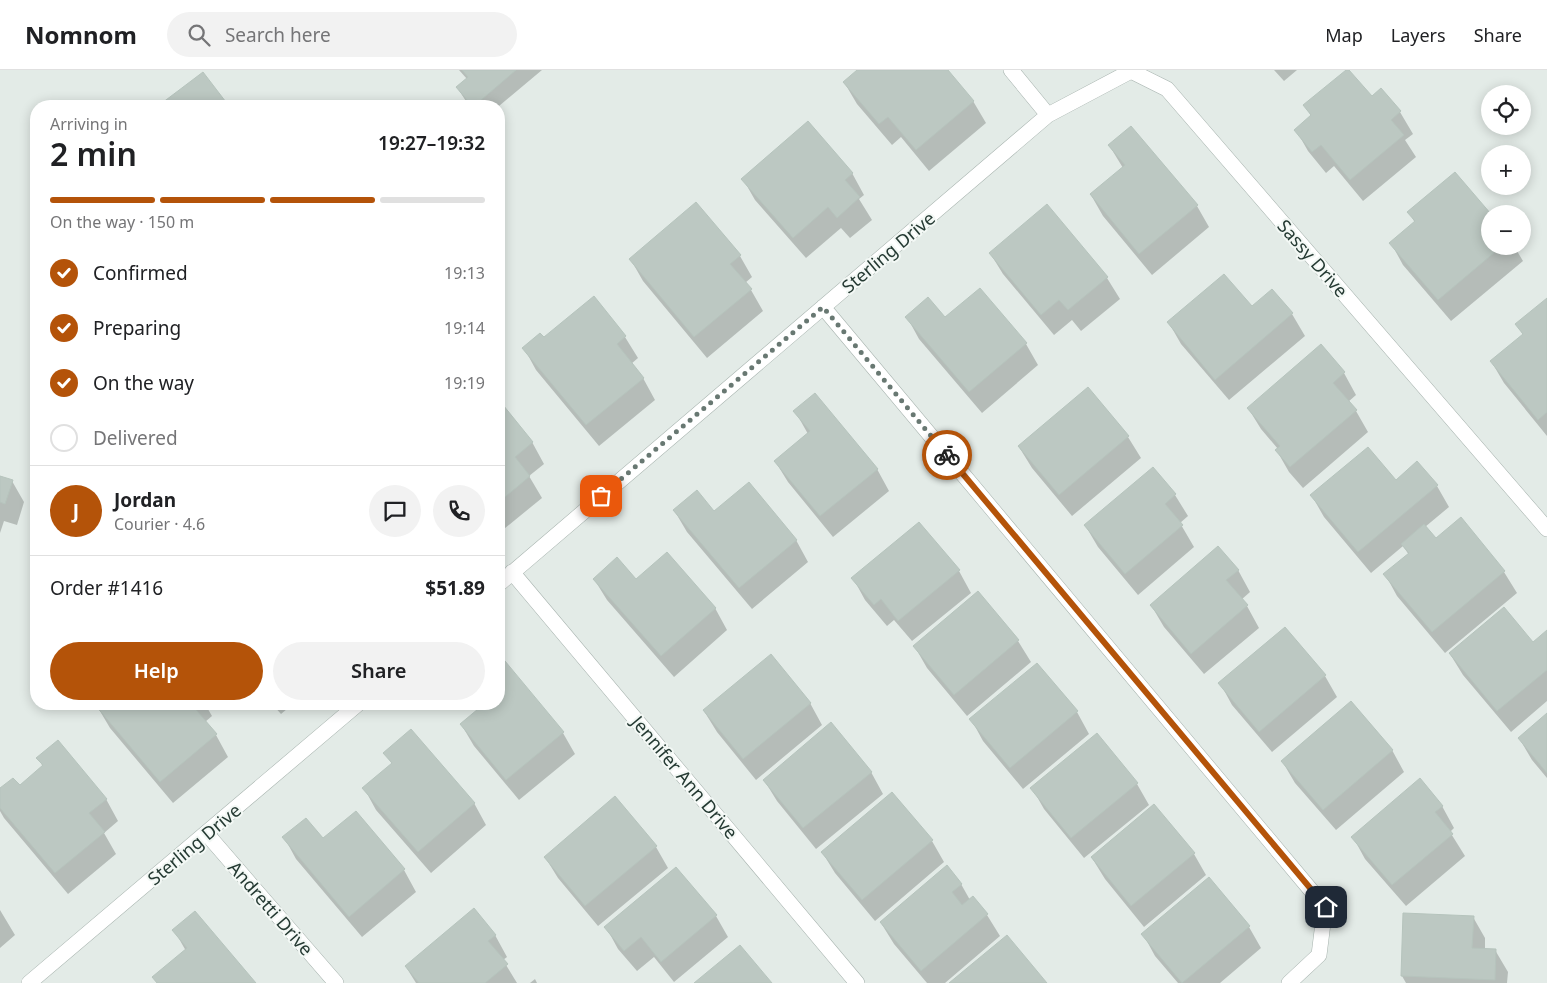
<!DOCTYPE html>
<html lang="en">
<head>
<meta charset="utf-8">
<style>
	body { margin:0; font-family:"Noto Sans",sans-serif; background:#f2f2f2; color:#202124; height:100vh; display:flex; flex-direction:column; font-size:19px; white-space:nowrap }
	* { box-sizing:border-box; margin:0 }
	p { font-size:16px; color:#757577 }
	.icon { flex:none; width:28px; height:28px; fill:none; stroke:currentColor; stroke-width:2; stroke-linecap:round; stroke-linejoin:round }
	.map { position:relative; flex:1; overflow:hidden }
	.details { position:absolute; left:30px; top:30px; width:475px; height:610px; display:flex; flex-direction:column; background:#fff; border-radius:20px; box-shadow:0 2px 12px #0003 }
	.details>* { flex:none }
	.tools { position:absolute; left:1481px; top:15px; display:grid; gap:10px }
	.tools a { display:grid; place-items:center; width:50px; height:50px; border-radius:50%; background:#fff; box-shadow:0 2px 12px #0003; font-size:25px }
	.pin { position:absolute; display:grid; place-items:center; width:42px; height:42px; color:#fff; margin:-21px; border-radius:10px; box-shadow:0 2px 8px #0006 }
	.courier { position:absolute; display:grid; place-items:center; width:50px; height:50px; margin:-25px; border:4px solid #b45309; border-radius:50%; background:#fff; color:#222; box-shadow:0 1px 6px #0007 }
	.head em { font-style:normal; font-weight:600 }
	.head div { display:flex; flex-direction:column-reverse }
	.head { display:flex; align-items:center; justify-content:space-between; height:85px; padding:0 20px }
	h1 { font-size:32px; font-weight:600; line-height:38px }
	.bar { display:grid; grid-template-columns:repeat(4,1fr); gap:8px 5px; align-content:center; height:60px; padding:0 20px }
	.bar i { height:6px; border-radius:4px; background:#e0e0e0 }
	.bar .current { background:#b45309 }
	.bar p { grid-column:span 4 }
	.line { display:flex; align-items:center; gap:12px; padding:0 20px; border-top:1px solid #e0e0e0 }
	.line div { flex:1 }
	.round { display:grid; place-items:center; flex:none; width:52px; height:52px; border-radius:26px; background:#f2f2f2 }
	ol { padding:0 20px; list-style:none }
	li { display:flex; align-items:center; gap:15px; height:55px }
	li p { margin-inline-start:auto }
	li .icon { padding:5px; border-radius:50%; background:#b45309; color:#fff; stroke-width:4 }
	li:last-child { color:#757577 }
	li i { width:28px; height:28px; border:2px solid #e0e0e0; border-radius:50% }
	.primary-button { display:flex; gap:10px; margin-top:auto; padding:10px 20px }
	.primary-button a { flex:1; height:58px; border-radius:30px; background:#b45309; color:#fff; font-size:20px; font-weight:600; line-height:58px; text-align:center }
	.primary-button a+a { background:#f2f2f2; color:#202124 }
	header { display:flex; align-items:center; gap:30px; box-sizing:border-box; height:70px; padding:0 25px; background:#fff; border-bottom:1px solid #e0e0e0 }
	header strong { font-size:24px }
	nav { display:flex; gap:28px; margin-inline-start:auto; font-size:18px }
	.search { width:350px; height:45px; background:#f2f2f2; display:flex; align-items:center; gap:12px; box-sizing:border-box; padding:0 18px; border-radius:28px; color:#757577; font-size:19px }
	.map>svg:first-child { display:block }
	.shadow { fill:#0003 }
	.building { fill:#bcc8c2; stroke:#b6c4bd }
	.lines { fill:none; stroke-linecap:round; stroke-linejoin:round }
	.minor-casing { stroke:#a6b2ad; stroke-width:16 }
	.minor { stroke:#fff; stroke-width:15 }
	.done { stroke:#687872; stroke-width:5; stroke-dasharray:0 9 }
	.route { stroke:#b45309; stroke-width:6 }
	.labels { text-anchor:middle; dominant-baseline:central; stroke-width:4; stroke-linejoin:round; paint-order:stroke }
	.street-label { font-size:18px; fill:#253a33; stroke:#f3f8f5 }
</style>
</head>
<body>
<header>
<strong>Nomnom</strong>
<div class="search"><svg class="icon" aria-label="search" viewBox="0 0 24 24"><circle cx="10" cy="10" r="6"/><path d="M15 15l6 6"/></svg>Search here</div>
<nav><a>Map</a><a>Layers</a><a>Share</a></nav>
</header>
<div class="map">
<svg width="1547" height="913" viewBox="0 0 1547 913">
	<rect width="100%" height="100%" fill="#e3ebe7"/>
	<!-- shadow -->
	<path class="shadow" d="M459,0H542L499,36H469L457,17L467,9Z
		M859,0H947L973,31L986,53L929,101L901,67L892,75L857,34L844,12Z
		M1274,0H1297L1284,11Z
		M1348,0L1371,28L1381,20L1400,42L1413,64L1405,70L1416,87L1363,131L1334,96L1326,103L1308,81L1296,60L1312,47L1305,36Z
		M202,4L227,36H160Z
		M1109,75L1197,136L1209,157L1152,205L1103,146L1091,125L1123,98Z
		M852,103L864,125L859,129L872,150L850,168L841,158L806,188L755,130L743,109Z
		M1409,142L1490,176H1514L1523,191L1451,251L1403,195L1391,173L1415,153Z
		M990,183L1107,208L1120,229L1081,261L1072,250L1054,265L1003,204Z
		M740,186L752,207L745,213L751,220L763,241L707,288L643,211L631,190Z
		M1272,221L1292,244L1305,266L1229,330L1181,274L1169,253L1252,238Z
		M1547,229V366L1504,313L1491,291L1523,265L1517,254Z
		M907,247L945,249L1026,274L1038,295L982,343L919,269Z
		M625,267L638,288L631,294L643,308L655,330L599,376L536,300L524,278L544,269Z
		M1321,276L1344,303L1356,325L1348,332L1356,341L1368,362L1303,418L1289,402L1277,381L1278,379L1261,359L1248,338Z
		M499,332L532,372L544,394L529,406L542,428L499,463Z
		M795,341L877,399L889,421L833,467L788,412L775,391L808,364Z
		M1128,367L1141,388L1072,446L1032,398L1019,377Z
		M1153,399L1175,425L1188,446L1180,453L1194,477L1138,525L1098,477L1085,455Z
		M0,407L12,411L24,432L17,455L4,451L0,463Z
		M1396,411L1437,416L1449,437L1425,457L1435,470L1460,449L1504,502L1517,523L1445,583L1397,526L1385,504L1409,485L1403,476L1371,503L1324,447L1312,426Z
		M674,440L714,443L796,470L808,492L752,539L687,462Z
		M919,454L959,501L971,523L912,571L894,550L887,556L865,530L853,508Z
		M1238,500L1250,522L1241,530L1247,536L1259,558L1204,604L1164,557L1151,535Z
		M594,509L636,510L715,538L727,560L674,607L607,530Z
		M978,523L1018,571L1031,592L967,646L927,598L915,577Z
		M1547,562V631L1511,662L1463,605L1450,584L1533,574Z
		M500,587L563,663L575,684L519,730L474,676L461,654L486,634H499V588Z
		M1037,594L1077,642L1089,664L1023,719L983,671L971,649Z
		M1325,606L1337,627L1272,682L1232,635L1220,613Z
		M810,633L822,655L756,710L717,662L704,641Z
		M100,634H205L212,646L205,652L216,665L228,687L173,733L110,658L97,636Z
		M272,634H293L281,644Z
		M1547,645V708L1532,690L1519,668Z
		M1392,680L1404,702L1336,760L1295,713L1282,691Z
		M385,683L474,733L486,755L431,803L376,740L364,718L392,694Z
		M38,688L106,729L118,751L104,763L116,784L68,824L4,748L0,741V720L19,717L43,697Z
		M871,702L883,724L816,779L777,731L764,710Z
		M1137,714L1149,735L1084,788L1044,739L1032,718Z
		M1442,736L1454,758L1450,762L1465,786L1406,836L1365,789L1353,767Z
		M356,743L404,800L416,822L362,867L296,789L284,767L323,770Z
		M932,771L944,792L875,851L835,803L822,782Z
		M656,777L668,798L598,856L558,808L545,787Z
		M1194,784L1206,805L1144,857L1105,809L1092,788Z
		M961,814L970,830L987,845L1000,866L945,913H927L894,874L881,853Z
		M0,840L15,865L0,878Z
		M716,846L728,867L674,912L654,887L637,901L618,879L606,857Z
		M1473,847L1485,868V880H1495L1508,902L1507,913H1406L1402,906Z
		M1249,857L1261,878L1220,913H1178L1155,886L1143,864Z
		M174,860L254,913H157L186,881Z
		M495,865L507,887L503,890L517,913H416L406,897Z
		M535,909L537,913H530Z"/>
	<!-- building -->
	<path class="building" d="M462,0H516L474,36H472L456,17L468,7Z
		M857,0H948L974,31L916,80L888,47L879,54L843,12Z
		M1346,0H1349L1372,26L1381,18L1401,41L1391,50L1404,65L1350,110L1321,75L1312,82L1294,60L1311,45L1303,35Z
		M203,2L229,36H158Z
		M808,51L853,103L845,110L860,127L837,148L828,137L793,168L741,109Z
		M1131,56L1198,135L1139,184L1090,124L1125,95L1108,75Z
		M1455,102L1491,144L1490,176H1502L1438,230L1389,173L1415,151L1407,142Z
		M696,132L741,185L730,194L752,219L694,267L629,189Z
		M1047,134L1108,207L1068,240L1059,230L1041,245L989,183Z
		M1224,204L1252,236L1272,219L1293,243L1215,310L1167,252Z
		M980,218L1027,273L969,322L905,247L928,227L945,247Z
		M594,226L626,266L617,274L644,308L586,355L522,278L540,263L544,267Z
		M1547,228V342L1538,350L1490,291L1523,264L1515,254Z
		M1321,274L1345,302L1333,313L1357,340L1290,397L1275,380L1280,376L1247,338Z
		M1088,317L1129,366L1059,425L1018,376Z
		M815,323L878,399L820,446L774,391L810,361L793,341Z
		M499,330L533,372L515,387L530,406L499,432Z
		M1368,377L1396,410L1417,391L1438,415L1358,482L1310,425Z
		M1153,397L1176,424L1165,434L1183,455L1125,504L1084,455Z
		M0,406L13,410L5,434L0,432Z
		M749,412L797,470L739,518L673,440L697,420L714,441Z
		M1461,447L1505,501L1432,562L1383,504L1409,483L1401,474L1424,454L1436,468Z
		M919,452L960,500L898,551L881,529L874,535L851,508Z
		M1218,476L1239,500L1226,510L1248,535L1191,584L1150,535Z
		M667,482L716,538L661,586L593,509L617,487L636,509Z
		M978,521L1019,570L954,625L913,576Z
		M1504,537L1533,572L1547,560V600L1497,641L1449,583Z
		M1285,557L1326,605L1259,662L1218,613Z
		M771,584L811,633L743,689L703,640Z
		M500,585L564,662L506,710L460,654L484,634H499V587Z
		M1037,593L1078,641L1010,698L969,649Z
		M1351,631L1393,680L1323,740L1281,691Z
		M98,634H191L217,664L160,712L96,636Z
		M1547,643V703L1518,668Z
		M831,652L872,702L803,758L763,710Z
		M411,659L475,733L418,782L362,718L392,693L383,683Z
		M1097,663L1138,713L1071,768L1030,718Z
		M58,670L107,729L89,743L105,762L55,803L0,738V718L13,708L20,715L43,695L36,688Z
		M1420,708L1443,736L1435,742L1453,764L1392,815L1351,767Z
		M892,722L933,770L862,830L821,782Z
		M615,726L657,776L585,836L544,787Z
		M1154,734L1195,783L1131,836L1091,787Z
		M356,741L405,799L349,847L282,767L306,748L323,768Z
		M947,795L962,814L952,822L962,835L973,826L988,844L921,901L880,852Z
		M676,797L717,845L661,892L641,867L624,881L604,857Z
		M1209,807L1250,856L1182,913L1141,864Z
		M474,838L496,865L488,871L508,894L485,913H419L405,896Z
		M195,841L256,913H157L152,907L187,878L172,860Z
		M1403,843L1474,846L1472,878L1496,879L1495,910L1401,906Z
		M1007,865L1047,913H949Z
		M740,875L772,913H694Z"/>
	<g class="lines">
		<defs>
			<path id="minor" d="M1011,0L1048,45
				M823,237L1325,837L1319,885L1289,913
				M512,502L857,913
				M499,514L1048,45L1131,1L1167,19L1547,459
				M206,763L336,913
				M29,913L358,634"/>
		</defs>
		<!-- minor casing -->
		<use href="#minor" class="minor-casing"/>
		<!-- minor -->
		<use href="#minor" class="minor"/>
	</g>
	<g class="lines">
		<!-- done -->
		<path class="done" d="M601,426L823,237L947,385"/>
		<!-- route -->
		<path class="route" d="M947,385L1326,837"/>
	</g>
	<g class="labels">
		<!-- street labels -->
		<g class="street-label">
			<text transform="translate(888 182) rotate(-40)">Sterling Drive</text>
			<text transform="translate(1313 188) rotate(49)">Sassy Drive</text>
			<text transform="translate(685 707) rotate(50)">Jennifer Ann Drive</text>
			<text transform="translate(194 774) rotate(-40)">Sterling Drive</text>
			<text transform="translate(271 838) rotate(49)">Andretti Drive</text>
		</g>
	</g>
</svg>
<div class="tools">
<a><svg class="icon" aria-label="locate" viewBox="0 0 24 24"><circle cx="12" cy="12" r="6"/><path d="M12 2v4M12 18v4M2 12h4M18 12h4"/></svg></a>
<a>+</a>
<a>−</a>
</div>
<div class="pin" style="left:601px;top:426px;background:#ea580c"><svg class="icon" aria-label="bag" viewBox="0 0 24 24"><path d="M5 8h14l-1 12H6zM9 8a3 3 0 0 1 6 0"/></svg></div>
<div class="pin" style="left:1326px;top:837px;background:#1f2937"><svg class="icon" aria-label="home" viewBox="0 0 24 24"><path d="M3 11l9-7 9 7M6 9v11h12V9"/></svg></div>
<div class="courier" style="left:947px;top:385px"><svg class="icon" aria-label="bike" viewBox="0 0 24 24"><circle cx="6" cy="16" r="4"/><circle cx="18" cy="16" r="4"/><path d="M6 16l4-8h5l3 8M10 8l3 8H6M13 5h3"/></svg></div>
<section class="details">
<div class="head"><div><h1>2 min</h1><p>Arriving in</p></div><em>19:27–19:32</em></div>
<div class="bar"><i class="current"></i><i class="current"></i><i class="current"></i><i></i><p>On the way · 150 m</p></div>
<ol>
<li><svg class="icon" aria-label="check" viewBox="0 0 24 24"><path d="M5 12l5 5 9-10"/></svg>Confirmed<p>19:13</p></li>
<li><svg class="icon" aria-label="check" viewBox="0 0 24 24"><path d="M5 12l5 5 9-10"/></svg>Preparing<p>19:14</p></li>
<li><svg class="icon" aria-label="check" viewBox="0 0 24 24"><path d="M5 12l5 5 9-10"/></svg>On the way<p>19:19</p></li>
<li><i></i>Delivered</li>
</ol>
<div class="line" style="height:90px"><b class="round" style="background:#b45309;color:#fff">J</b><div><b>Jordan</b><p>Courier · 4.6</p></div><a class="round"><svg class="icon" aria-label="chat" viewBox="0 0 24 24"><path d="M4 5h16v11H9l-5 4z"/></svg></a><a class="round"><svg class="icon" aria-label="phone" viewBox="0 0 24 24"><path d="M5 4h4l2 5-3 2q2 4 5 5l2-3 5 2v4C11 20 4 13 5 4z"/></svg></a></div>
<div class="line" style="height:65px"><div>Order #1416</div><b>$51.89</b></div>
<div class="primary-button"><a>Help</a><a>Share</a></div>
</section>
</div>
</body>
</html>
